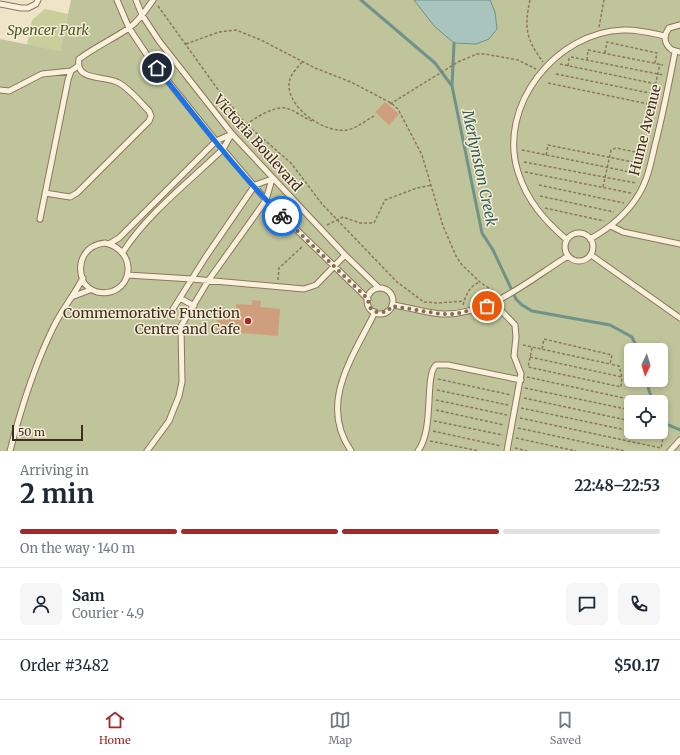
<!DOCTYPE html>
<html lang="en">
<head>
<meta charset="utf-8">
<style>
	body { margin:0; font-family:Merriweather,serif; background:#f6f6f7; color:#1f2937; height:100vh; display:flex; flex-direction:column; font-size:15px; white-space:nowrap }
	* { box-sizing:border-box; margin:0 }
	p { font-size:13px; color:#747a83 }
	.icon { flex:none; width:22px; height:22px; fill:none; stroke:currentColor; stroke-width:2; stroke-linecap:round; stroke-linejoin:round }
	.map { position:relative; height:451px; overflow:hidden }
	.drawer { display:flex; flex-direction:column; background:#fff; flex:1 }
	.drawer>* { flex:none }
	.needle { width:26px; rotate:184deg }
	.buttons { position:absolute; left:624px; top:343px; display:grid; gap:8px }
	.buttons a { display:grid; place-items:center; width:44px; height:44px; border-radius:6px; background:#fff; box-shadow:0 2px 6px #0003; font-size:20px }
	.scale { position:absolute; left:12px; bottom:10px; width:71px; box-sizing:border-box; padding-left:4px; border:2px solid #3d2e20; border-top:0; font-size:11px; line-height:14px; white-space:nowrap; color:#3d2e20; -webkit-text-stroke:3px #f7eed8; paint-order:stroke }
	.pin { position:absolute; display:grid; place-items:center; width:34px; height:34px; color:#fff; margin:-17px; border:2px solid #fff; border-radius:50%; box-shadow:0 1px 4px #0007 }
	.courier { position:absolute; display:grid; place-items:center; width:40px; height:40px; margin:-20px; border:3px solid #1a73e8; border-radius:50%; background:#fff; color:#222; box-shadow:0 1px 5px #0007 }
	.head em { font-style:normal; font-weight:700 }
	.head div { display:flex; flex-direction:column-reverse }
	.head { display:flex; align-items:center; justify-content:space-between; height:68px; padding:0 20px }
	h1 { font-size:26px; font-weight:700; line-height:30px }
	.bar { display:grid; grid-template-columns:repeat(4,1fr); gap:6px 4px; align-content:center; height:48px; padding:0 20px }
	.bar i { height:5px; border-radius:3px; background:#e0e1e3 }
	.bar .on { background:#9e2a2b }
	.bar p { grid-column:span 4 }
	.line { display:flex; align-items:center; gap:10px; padding:0 20px; border-top:1px solid #e0e1e3 }
	.line div { flex:1 }
	.round { display:grid; place-items:center; flex:none; width:42px; height:42px; border-radius:6px; background:#f6f6f7 }
	.dock { display:flex; justify-content:space-around; align-items:center; height:56px; border-top:1px solid #e0e1e3; background:#fff; font-size:11px; color:#747a83 }
	.dock a { display:grid; justify-items:center; gap:2px }
	.dock .on { color:#9e2a2b }
	.map>svg:first-child { display:block }
	.green { fill:#c9cf9b }
	.cemetery { fill:#bfc49a; fill-rule:evenodd }
	.water { fill:#a9c4bc; stroke:#6f938a }
	.lines { fill:none; stroke-linecap:round; stroke-linejoin:round }
	.stream { stroke:#6f938a; stroke-width:3 }
	.building { fill:#cf9f7d }
	.service-casing { stroke:#8d765c; stroke-width:7 }
	.path { stroke:#8d765c; stroke-width:1.5; stroke-dasharray:3 2; stroke-linecap:butt }
	.service { stroke:#faf1dc; stroke-width:5 }
	.done { stroke:#7c6e5b; stroke-width:4; stroke-dasharray:0 7.2 }
	.route { stroke:#1a73e8; stroke-width:5 }
	.poi-dot { fill:#9e2a2b; stroke:#f7eed8; stroke-width:1.5 }
	.labels { text-anchor:middle; dominant-baseline:central; stroke-width:3; stroke-linejoin:round; paint-order:stroke }
	.park-label { font-size:14px; font-style:italic; fill:#4d5a26; stroke:#f7eed8 }
	.street-label { font-size:14px; fill:#3d2e20; stroke:#f7eed8 }
	.poi-label { font-size:14px; fill:#3d2e20; stroke:#f7eed8; text-anchor:end }
	.water-label { font-size:15px; font-style:italic; fill:#2f5d5a; stroke:#f7eed8 }
</style>
</head>
<body>
<div class="map">
<svg width="680" height="451" viewBox="0 0 680 451">
	<rect width="100%" height="100%" fill="#f0e4c8"/>
	<!-- green -->
	<path class="green" d="M45,9L68,14L60,51L27,45L32,20Z"/>
	<!-- cemetery -->
	<path class="cemetery" d="M71,0H680V451H0V39L60,51ZM631,350H661V380H631ZM631,402H661V432H631Z"/>
	<!-- water -->
	<path class="water" d="M414,0H490L495,12L497,29L489,39L476,44L454,43L434,26Z"/>
	<g class="lines">
		<!-- stream -->
		<path class="stream" d="M361,0L435,63L452,86
			M454,43L452,86L482,233L493,250L516,299L522,305L532,311L610,325L632,337L638,350
			M647,380L649,391L654,402
			M661,416L664,423L680,430"/>
	</g>
	<!-- building -->
	<path class="building" d="M385,102L399,114L389,125L375,112Z
		M252,300L261,301L260,307L280,309L278,336L216,331L218,308L236,310V304L252,305Z"/>
	<g class="lines">
		<defs>
			<path id="service" d="M117,0L129,28L147,55L216,141L266,200L368,299
				M136,0L142,15L159,41L232,134L345,255L379,288
				M0,4L21,8H28L36,4L38,0
				M680,25L669,28C663,36 664,44 672,50L680,52
				M0,90L9,91L42,74L71,71
				M45,193L70,197L77,193L149,121L151,116L149,111C140,102 130,89 119,83C105,75 75,82 79,59C95,47 113,39 129,28C139,21 146,10 153,0
				M40,219L68,80L71,71L78,66
				M611,226L623,232L680,244
				M565 247a14 14 0 1 1 28 0a14 14 0 1 1-28 0Z
				M590,239C610,228 627,214 639,194C648,179 651,162 655,145C663,114 669,83 675,52
				M567,240C545,221 527,201 518,172C497,106 556,32 623,30C637,29 651,33 665,36
				M105,243C141,251 132,299 97,292C91,290 86,287 83,281C76,262 85,245 105,243Z
				M109,244L119,238L216,141L232,134
				M123,252C147,214 191,180 223,149L231,135
				M591,255L680,318
				M127,275L192,279L304,289L316,285L345,255
				M367 301a13 13 0 1 1 26 0a13 13 0 1 1-26 0Z
				M74,296L90,290
				M180,298L194,306
				M494,303L515,325L516,337L514,356L521,374L507,451
				M392,305C409,307 425,313 443,314C491,315 529,280 568,256
				M173,309L205,258L255,185L272,179
				M10,451C21,408 34,366 54,326C62,310 74,295 83,278
				M147,451L169,421L179,396L182,382L181,326L208,281L266,200L272,179
				M351,451C318,403 353,357 375,312
				M418,451C435,428 424,376 436,365H448L521,380
				M670,451L680,440"/>
		</defs>
		<!-- service casing -->
		<use href="#service" class="service-casing"/>
		<!-- path -->
		<path class="path" d="M530,0C524,28 526,39 543,62
			M158,6L219,91L246,124L291,163L322,204L397,282L424,302L438,303L464,301
			M599,27L604,0
			M186,44L219,32L236,30L261,40L315,68L351,82L391,103L398,109L422,155L443,226L456,256L462,265L480,282L496,293
			M605,53L607,42L657,53L655,63
			M571,57L663,75
			M587,60L588,50L663,65
			M302,62C298,67 292,73 290,79C282,104 323,134 347,130C357,128 365,121 374,116
			M560,64L656,84
			M568,66L569,58
			M556,74L659,95
			M548,83L658,106
			M390,104L458,62L477,54H485L518,60L536,69
			M650,109L660,64
			M238,130C250,122 274,103 289,109C297,112 304,118 312,121
			M522,150L640,174
			M546,155L548,145L643,164
			M524,162L636,183
			M525,172L631,193
			M539,185L624,203
			M603,187L611,150L616,148L645,154
			M540,196L614,212
			M545,208L604,221
			M327,225L343,217L360,223H374L385,200L417,188L432,185
			M278,280L279,268L303,246
			M463,305C466,295 469,286 480,282
			M523,345L610,364L612,355L544,339L542,349
			M532,348L528,367L621,387L622,377L619,366L610,364
			M530,357L622,377
			M527,377L633,400V402
			M438,379L511,395
			M525,388L631,410
			M437,390L508,405
			M524,398L631,421
			M436,400L507,415
			M521,408L631,431
			M436,410L504,425
			M520,418L661,448L663,438
			M434,421L503,435
			M518,428L625,451
			M433,431L501,446
			M633,432L663,438L659,432
			M516,438L576,451
			M430,441L479,451
			M515,448L527,451"/>
		<!-- service -->
		<use href="#service" class="service"/>
	</g>
	<g class="lines">
		<!-- done -->
		<path class="done" d="M282,216L368,299L369,307L375,312H387L392,306L441,314H455L487,306"/>
		<!-- route -->
		<path class="route" d="M157,68C197,118 236,171 282,216"/>
	</g>
	<!-- markers -->
	<circle class="poi-dot" cx="248" cy="321" r="4"/>
	<g class="labels">
		<!-- park labels -->
		<g class="park-label">
			<text x="48" y="30">Spencer Park</text>
		</g>
		<!-- street labels -->
		<g class="street-label">
			<text transform="translate(645 130) rotate(-76)">Hume Avenue</text>
			<text transform="translate(258 143) rotate(48)">Victoria Boulevard</text>
		</g>
		<!-- poi labels -->
		<g class="poi-label">
			<text x="240" y="313">Commemorative Function<tspan x="240" dy="16">Centre and Cafe</tspan></text>
		</g>
		<!-- water labels -->
		<g class="water-label">
			<text transform="translate(480 168) rotate(78)">Merlynston Creek</text>
		</g>
	</g>
</svg>
<div class="buttons">
<a><svg class="needle" viewBox="-14 -14 28 28"><path d="M0-13l5 13h-10z" fill="#e53935"/><path d="M0 13l5-13h-10z" fill="#747a83"/></svg></a>
<a><svg class="icon" aria-label="locate" viewBox="0 0 24 24"><circle cx="12" cy="12" r="6"/><path d="M12 2v4M12 18v4M2 12h4M18 12h4"/></svg></a>
</div>
<div class="scale">50 m</div>
<div class="pin" style="left:487px;top:306px;background:#ea580c"><svg class="icon" aria-label="bag" viewBox="0 0 24 24"><path d="M5 8h14l-1 12H6zM9 8a3 3 0 0 1 6 0"/></svg></div>
<div class="pin" style="left:157px;top:68px;background:#1f2937"><svg class="icon" aria-label="home" viewBox="0 0 24 24"><path d="M3 11l9-7 9 7M6 9v11h12V9"/></svg></div>
<div class="courier" style="left:282px;top:216px"><svg class="icon" aria-label="bike" viewBox="0 0 24 24"><circle cx="6" cy="16" r="4"/><circle cx="18" cy="16" r="4"/><path d="M6 16l4-8h5l3 8M10 8l3 8H6M13 5h3"/></svg></div>
</div>
<section class="drawer">
<div class="head"><div><h1>2 min</h1><p>Arriving in</p></div><em>22:48–22:53</em></div>
<div class="bar"><i class="on"></i><i class="on"></i><i class="on"></i><i></i><p>On the way · 140 m</p></div>
<div class="line" style="height:72px"><a class="round"><svg class="icon" aria-label="person" viewBox="0 0 24 24"><circle cx="12" cy="8" r="4"/><path d="M4 21q1-7 8-7t8 7"/></svg></a><div><b>Sam</b><p>Courier · 4.9</p></div><a class="round"><svg class="icon" aria-label="chat" viewBox="0 0 24 24"><path d="M4 5h16v11H9l-5 4z"/></svg></a><a class="round"><svg class="icon" aria-label="phone" viewBox="0 0 24 24"><path d="M5 4h4l2 5-3 2q2 4 5 5l2-3 5 2v4C11 20 4 13 5 4z"/></svg></a></div>
<div class="line" style="height:52px"><div>Order #3482</div><b>$50.17</b></div>
</section>
<nav class="dock">
<a class="on"><svg class="icon" aria-label="home" viewBox="0 0 24 24"><path d="M3 11l9-7 9 7M6 9v11h12V9"/></svg>Home</a>
<a><svg class="icon" aria-label="map" viewBox="0 0 24 24"><path d="M3 6l6-2 6 2 6-2v14l-6 2-6-2-6 2zM9 4v14M15 6v14"/></svg>Map</a>
<a><svg class="icon" aria-label="saved" viewBox="0 0 24 24"><path d="M7 4h10v16l-5-4-5 4z"/></svg>Saved</a>
</nav>
</body>
</html>
